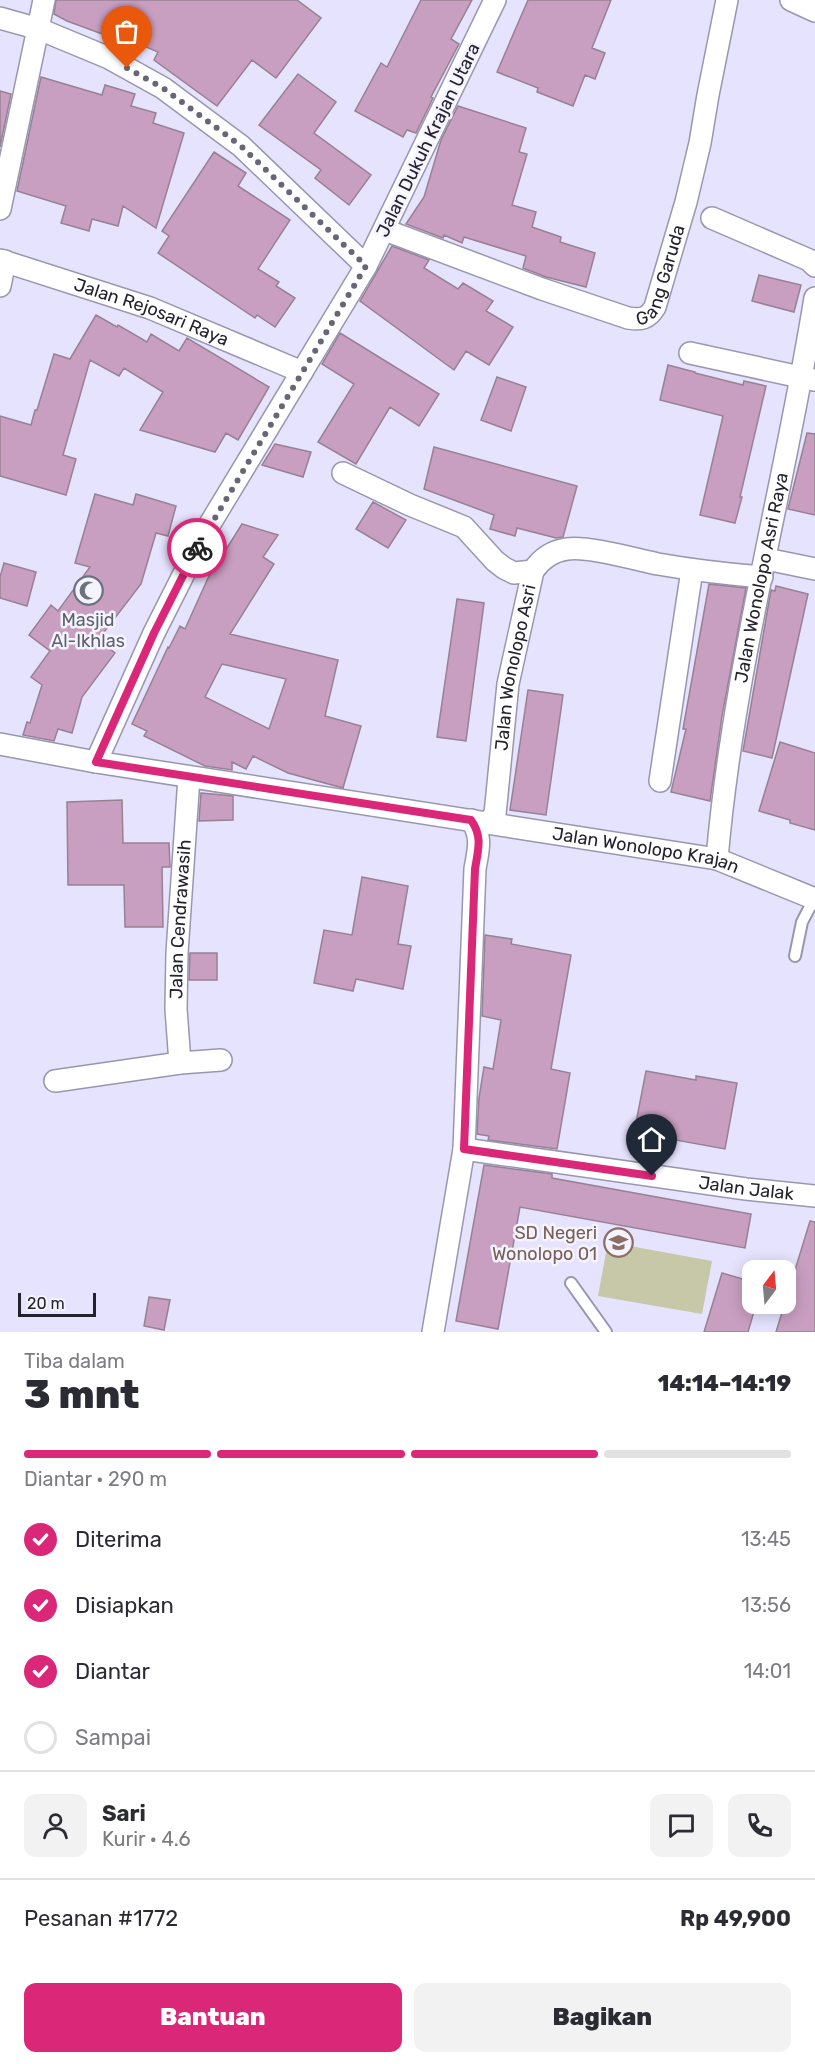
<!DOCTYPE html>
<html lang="id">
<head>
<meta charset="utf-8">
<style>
	body { margin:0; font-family:Rubik,sans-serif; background:#f2f2f3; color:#2b2b33; height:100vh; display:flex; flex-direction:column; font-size:22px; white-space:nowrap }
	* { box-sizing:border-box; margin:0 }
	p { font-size:20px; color:#7c7c81 }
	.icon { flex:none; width:33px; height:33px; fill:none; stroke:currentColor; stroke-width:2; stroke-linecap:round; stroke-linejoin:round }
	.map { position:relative; height:1332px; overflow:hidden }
	.side { display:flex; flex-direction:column; background:#fff; flex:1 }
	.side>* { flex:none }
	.needle { width:39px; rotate:16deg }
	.fabs { position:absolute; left:742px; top:1260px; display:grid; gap:12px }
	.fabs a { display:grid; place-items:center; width:54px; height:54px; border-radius:12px; background:#fff; box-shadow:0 3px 15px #0003; font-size:30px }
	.scale { position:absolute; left:18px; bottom:15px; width:78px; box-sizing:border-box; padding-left:6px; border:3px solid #24232d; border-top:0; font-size:16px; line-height:21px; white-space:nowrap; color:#24232d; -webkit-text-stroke:4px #f4f3fe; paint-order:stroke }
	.pin { position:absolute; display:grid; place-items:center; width:51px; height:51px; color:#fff; margin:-62px -26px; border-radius:50% 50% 50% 0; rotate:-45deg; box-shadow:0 0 6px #0007 }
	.pin .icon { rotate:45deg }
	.courier { position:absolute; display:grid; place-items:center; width:60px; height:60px; margin:-30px; border:4px solid #db2777; border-radius:50%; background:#fff; color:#222; box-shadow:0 2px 8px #0007 }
	.summary em { font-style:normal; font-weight:800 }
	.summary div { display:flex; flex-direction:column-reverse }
	.summary { display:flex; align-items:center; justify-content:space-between; height:102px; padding:0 24px }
	h1 { font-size:39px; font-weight:800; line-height:45px }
	.bar { display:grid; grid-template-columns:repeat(4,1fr); gap:9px 6px; align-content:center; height:72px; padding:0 24px }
	.bar i { height:8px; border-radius:4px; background:#e1e1e2 }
	.bar .on { background:#db2777 }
	.bar p { grid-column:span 4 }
	.line { display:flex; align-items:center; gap:15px; padding:0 24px; border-top:2px solid #e1e1e2 }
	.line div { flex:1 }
	.round { display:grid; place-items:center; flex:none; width:63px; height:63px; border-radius:12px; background:#f2f2f3 }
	ol { padding:0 24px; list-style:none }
	li { display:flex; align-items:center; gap:18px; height:66px }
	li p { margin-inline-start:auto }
	li .icon { padding:6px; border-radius:50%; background:#db2777; color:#fff; stroke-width:4 }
	li:last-child { color:#7c7c81 }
	li i { width:33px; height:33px; border:3px solid #e1e1e2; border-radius:50% }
	.primary-button { display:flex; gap:12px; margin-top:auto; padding:12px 24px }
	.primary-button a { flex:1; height:69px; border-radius:12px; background:#db2777; color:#fff; font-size:24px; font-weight:800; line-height:69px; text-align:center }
	.primary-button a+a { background:#f2f2f3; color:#2b2b33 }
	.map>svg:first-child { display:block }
	.green { fill:#c6c8a8 }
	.building { fill:#c99fc1; stroke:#978193; stroke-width:1.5; fill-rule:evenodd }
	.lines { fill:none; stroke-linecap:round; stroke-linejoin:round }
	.service-casing { stroke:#9996af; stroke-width:14 }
	.minor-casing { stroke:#9996af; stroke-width:24 }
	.service { stroke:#fff; stroke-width:10 }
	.minor { stroke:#fff; stroke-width:21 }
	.done { stroke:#686676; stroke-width:6; stroke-dasharray:0 10.8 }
	.route { stroke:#db2777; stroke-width:8 }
	.labels { text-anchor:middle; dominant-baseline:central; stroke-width:5; stroke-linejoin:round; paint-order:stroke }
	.street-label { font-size:18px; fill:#24232d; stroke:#f4f3fe }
	.worship-label { font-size:18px; fill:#5b616d; stroke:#f4f3fe }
	.education-label { font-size:18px; fill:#785e54; stroke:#f4f3fe; text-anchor:end }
</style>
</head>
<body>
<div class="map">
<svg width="815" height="1332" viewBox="0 0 815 1332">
	<rect width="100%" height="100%" fill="#e6e3fe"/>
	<!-- green -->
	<path class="green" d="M608,1242L712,1261L702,1314L598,1296Z"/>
	<!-- building -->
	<path class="building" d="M56,0H297L321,18L276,78L252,60L217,106L154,60L158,52L107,30L105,35L67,21L54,14Z
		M421,0H472L451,39L459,44L431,97L433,98L416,133L407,130L403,137L355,111L381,63L387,67Z
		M528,0H611L592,48L605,53L595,79L585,75L573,106L537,92L538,88L497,72Z
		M298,74L336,102L314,133L371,175L349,205L315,178L321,170L259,125Z
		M41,77L102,95L105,85L135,94L131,106L156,113L153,123L184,133L156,228L123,206L118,226L92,219L89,231L61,223L66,206L17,191Z
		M0,91L11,94L0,147Z
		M458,106L526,128L519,152L527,154L512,205L536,212L532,227L561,237L560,242L595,253L586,287L546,277L523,268L526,256L464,237L462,243L444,235L443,238L406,224L424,197L441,140Z
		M214,152L246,173L238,186L290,220L258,269L279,282L276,286L295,298L275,327L257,315L255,318L158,253L169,236L162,231Z
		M392,246L429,260L424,268L458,289L463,283L493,301L486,311L513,327L489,365L466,351L454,370L360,301Z
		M759,275L801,285L794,312L752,301Z
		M96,315L117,327L118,325L147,342L151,334L179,351L187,338L269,387L238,440L226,433L215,452L140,430L163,392L124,368L119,376L90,360L63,455L76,459L66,495L0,476V416L31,425L35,410H37L54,354L70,359Z
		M340,333L439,394L419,426L390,407L356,464L318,442L354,384L322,364Z
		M668,365L695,372V373L743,385L744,381L766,386L740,497H742L735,523L700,515L723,416L660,400Z
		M497,377L526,387L511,431L481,420Z
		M807,433L815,434V515L788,509Z
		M275,444L311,452L303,477L262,465Z
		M434,447L577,486L563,537L556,538L517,528L515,536L490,529L494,515L424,489Z
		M95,494L133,505L136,494L176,506L168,536L156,533L141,584L98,640L115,653L82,697L72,733L58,729L54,741L23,735L27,722L30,723L42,685L31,677L50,651L29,635L51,605L58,611L90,567L75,563Z
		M373,502L406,520L388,548L356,529Z
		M242,524L278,535L263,557L274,564L230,634L338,660L325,716L361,726L343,788L288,773L253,756L246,769L232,762V770L205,766L144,736L147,731L132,724L168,647L169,648L180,626L185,629L208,578ZM222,664L286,679L269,729L205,697Z
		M4,563L36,572L27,606L0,598V577Z
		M709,584L746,588L722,716L710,801L671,792L686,729H683Z
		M776,586L808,594L772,758L743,751L771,590L775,591Z
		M457,599L484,603L466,741L437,737Z
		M528,690L563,695L546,815L510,810Z
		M780,742L815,753V830L790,823V820L759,811Z
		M201,793L233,796V820L199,821Z
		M122,800L123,843H169L170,867H162L163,927H125L124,885H68L67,802Z
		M362,877L408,886L398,944L411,946L403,989L356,979L353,991L314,983L324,930L352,935Z
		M485,935L512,939L511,944L571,955L551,1069L570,1073L557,1149L488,1140L489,1136L477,1134L479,1098L484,1067L493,1069L501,1020L482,1016Z
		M190,953H217V980H189Z
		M646,1071L696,1080V1076L737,1083L725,1149L676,1140L675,1145L633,1138Z
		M484,1165L552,1174V1178L751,1214L745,1248L520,1207L498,1329L456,1321Z
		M810,1221L815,1222V1332H776Z
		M722,1273L753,1282V1315L748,1332H704Z
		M149,1297L170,1300L164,1330L144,1326Z"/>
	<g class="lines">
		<defs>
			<path id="service" d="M795,956L802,922L814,899
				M571,1283L606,1332"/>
			<g id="minor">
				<path id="s1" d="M495,0L366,266L205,532L154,633L96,762L717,859L815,899"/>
				<path d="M791,0L815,11"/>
				<path d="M0,18L39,29L109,58L163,88L241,146L366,266"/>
				<path d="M0,209L44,0"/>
				<path d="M712,218L809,260L815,266"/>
				<path id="s2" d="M385,230L542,289L628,318C641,320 648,319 655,307L686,202L700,143L708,95L727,0"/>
				<path id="s3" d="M0,260L150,308L302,372"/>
				<path d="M0,286L5,261"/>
				<path d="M690,353L814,380"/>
				<path d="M343,473L410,505L464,527L495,561L504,568L514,573L533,571"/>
				<path d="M766,559L815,569"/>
				<path d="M0,744L96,762"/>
				<path d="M660,781L692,570"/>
				<path id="s4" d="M489,822L495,814L508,684L533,571C541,559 552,551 567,549C589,546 634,559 658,564C692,570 727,574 762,577"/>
				<path id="s5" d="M717,859C733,670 785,485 815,298"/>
				<path id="s6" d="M180,1063L176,1009L177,953L189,777"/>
				<path d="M55,1081L180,1063L221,1060"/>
				<path id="s7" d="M464,1149L746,1189L815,1196"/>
				<path d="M433,1332L464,1149L475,869C478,851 483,836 471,820"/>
			</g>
		</defs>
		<!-- service casing -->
		<use href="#service" class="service-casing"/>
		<!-- minor casing -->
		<use href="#minor" class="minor-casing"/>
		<!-- service -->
		<use href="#service" class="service"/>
		<!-- minor -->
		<use href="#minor" class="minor"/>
	</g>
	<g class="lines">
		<!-- done -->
		<path class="done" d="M127,68L163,88L241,146L366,266L197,548"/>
		<!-- route -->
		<path class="route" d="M197,548L154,633L96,762L471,820C483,837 478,850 475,869L464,1149L652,1176"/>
	</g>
	<!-- icons -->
	<defs>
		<symbol id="mosque-ring" viewBox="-11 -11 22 22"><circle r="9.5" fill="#f4f3fe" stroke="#6b7280" stroke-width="1.5"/><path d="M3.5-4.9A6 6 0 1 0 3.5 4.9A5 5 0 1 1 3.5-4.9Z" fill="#6b7280"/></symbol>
		<symbol id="school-ring" viewBox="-11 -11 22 22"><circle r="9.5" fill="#f4f3fe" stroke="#8d6e63" stroke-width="1.5"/><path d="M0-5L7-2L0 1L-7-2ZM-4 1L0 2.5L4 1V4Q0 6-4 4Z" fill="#8d6e63"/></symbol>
	</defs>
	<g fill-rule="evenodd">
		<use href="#mosque-ring" x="72" y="574" width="33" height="33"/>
		<use href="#school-ring" x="602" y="1226" width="33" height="33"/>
	</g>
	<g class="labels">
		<!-- street labels -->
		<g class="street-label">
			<text transform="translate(428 140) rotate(-64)">Jalan Dukuh Krajan Utara</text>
			<text stroke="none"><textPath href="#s2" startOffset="321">Gang Garuda</textPath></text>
			<text stroke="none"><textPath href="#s3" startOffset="160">Jalan Rejosari Raya</textPath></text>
			<text stroke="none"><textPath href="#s5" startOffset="285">Jalan Wonolopo Asri Raya</textPath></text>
			<text stroke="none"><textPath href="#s4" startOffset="158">Jalan Wonolopo Asri</textPath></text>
			<text stroke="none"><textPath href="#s1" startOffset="1418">Jalan Wonolopo Krajan</textPath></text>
			<text stroke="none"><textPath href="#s6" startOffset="144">Jalan Cendrawasih</textPath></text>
			<text stroke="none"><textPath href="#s7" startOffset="285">Jalan Jalak</textPath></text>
		</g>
		<!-- worship labels -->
		<g class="worship-label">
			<text x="88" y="620">Masjid<tspan x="88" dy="21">Al-Ikhlas</tspan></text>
		</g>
		<!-- education labels -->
		<g class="education-label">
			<text x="597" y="1233">SD Negeri<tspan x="597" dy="21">Wonolopo 01</tspan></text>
		</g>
	</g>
</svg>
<div class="fabs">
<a><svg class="needle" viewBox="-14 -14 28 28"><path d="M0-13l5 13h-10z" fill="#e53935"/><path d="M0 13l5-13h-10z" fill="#7c7c81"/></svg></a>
</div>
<div class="scale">20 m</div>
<div class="pin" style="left:127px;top:68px;background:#ea580c"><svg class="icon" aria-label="bag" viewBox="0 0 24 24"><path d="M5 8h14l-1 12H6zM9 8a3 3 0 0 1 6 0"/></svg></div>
<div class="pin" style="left:652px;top:1176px;background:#1f2937"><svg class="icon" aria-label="home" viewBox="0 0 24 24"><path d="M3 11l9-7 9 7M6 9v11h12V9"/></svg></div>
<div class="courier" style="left:197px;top:548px"><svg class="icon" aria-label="bike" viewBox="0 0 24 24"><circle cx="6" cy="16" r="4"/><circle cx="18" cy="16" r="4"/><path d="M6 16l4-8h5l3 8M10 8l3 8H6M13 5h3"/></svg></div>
</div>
<section class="side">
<div class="summary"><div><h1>3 mnt</h1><p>Tiba dalam</p></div><em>14:14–14:19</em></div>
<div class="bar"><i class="on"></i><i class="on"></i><i class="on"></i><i></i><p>Diantar · 290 m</p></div>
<ol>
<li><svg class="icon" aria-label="check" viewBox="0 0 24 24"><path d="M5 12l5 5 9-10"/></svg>Diterima<p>13:45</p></li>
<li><svg class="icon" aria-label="check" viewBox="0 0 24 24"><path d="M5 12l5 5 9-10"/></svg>Disiapkan<p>13:56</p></li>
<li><svg class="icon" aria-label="check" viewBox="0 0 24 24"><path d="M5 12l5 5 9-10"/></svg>Diantar<p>14:01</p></li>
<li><i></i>Sampai</li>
</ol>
<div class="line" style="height:108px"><a class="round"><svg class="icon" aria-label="person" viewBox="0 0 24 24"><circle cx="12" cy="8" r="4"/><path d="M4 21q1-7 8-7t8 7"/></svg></a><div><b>Sari</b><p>Kurir · 4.6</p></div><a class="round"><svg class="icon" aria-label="chat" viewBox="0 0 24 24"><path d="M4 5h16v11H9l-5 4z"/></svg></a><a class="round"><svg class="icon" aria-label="phone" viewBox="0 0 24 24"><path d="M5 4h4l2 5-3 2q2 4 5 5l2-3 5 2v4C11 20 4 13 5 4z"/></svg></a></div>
<div class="line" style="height:78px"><div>Pesanan #1772</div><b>Rp 49,900</b></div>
<div class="primary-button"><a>Bantuan</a><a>Bagikan</a></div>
</section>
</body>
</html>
